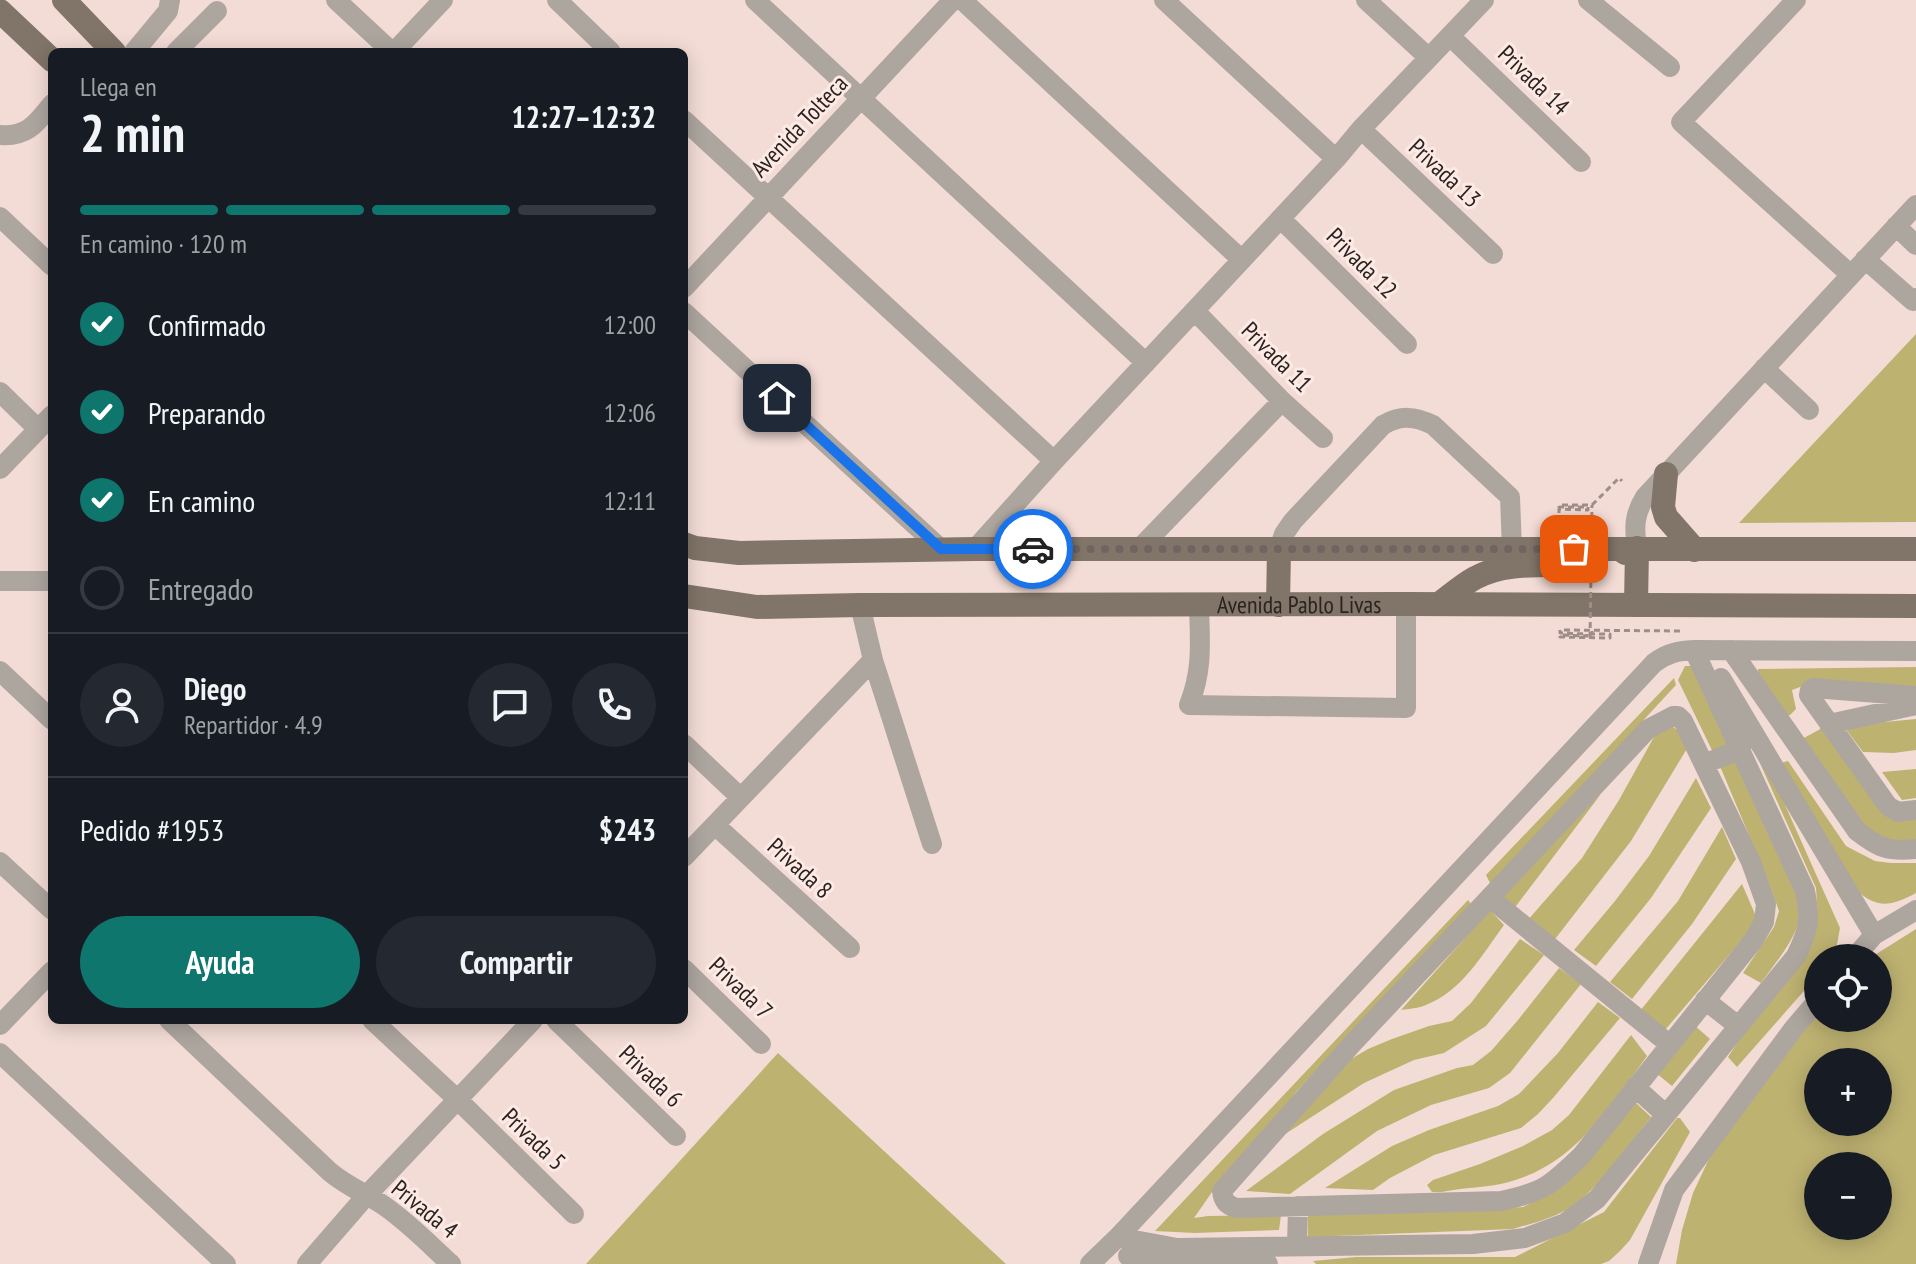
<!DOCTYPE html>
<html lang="es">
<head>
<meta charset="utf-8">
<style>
	body { margin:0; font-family:"PT Sans Narrow",sans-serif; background:#242831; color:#f1f3f6; height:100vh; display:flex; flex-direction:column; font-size:30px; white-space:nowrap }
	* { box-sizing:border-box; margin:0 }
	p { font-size:26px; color:#9ea1a6 }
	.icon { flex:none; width:44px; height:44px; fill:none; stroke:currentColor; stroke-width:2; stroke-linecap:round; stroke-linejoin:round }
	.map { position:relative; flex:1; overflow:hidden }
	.details { position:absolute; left:48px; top:48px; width:640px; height:976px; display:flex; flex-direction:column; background:#171b24; border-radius:12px; box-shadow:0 4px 20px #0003 }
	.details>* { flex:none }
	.controls { position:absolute; left:1804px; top:944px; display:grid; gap:16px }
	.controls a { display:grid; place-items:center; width:88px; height:88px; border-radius:50%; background:#171b24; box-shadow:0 4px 20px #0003; font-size:40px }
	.pin { position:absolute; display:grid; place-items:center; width:68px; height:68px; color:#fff; margin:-34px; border-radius:16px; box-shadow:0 4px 12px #0006 }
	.courier { position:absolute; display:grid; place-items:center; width:80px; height:80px; margin:-40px; border:6px solid #1a73e8; border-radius:50%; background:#fff; color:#222; box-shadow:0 2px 10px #0007 }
	.head em { font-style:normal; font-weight:700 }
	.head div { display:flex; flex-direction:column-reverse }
	.head { display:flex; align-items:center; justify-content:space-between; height:136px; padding:0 32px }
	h1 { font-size:52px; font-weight:700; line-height:60px }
	.bar { display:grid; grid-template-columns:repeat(4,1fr); gap:12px 8px; align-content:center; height:96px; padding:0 32px }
	.bar i { height:10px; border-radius:6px; background:#363941 }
	.bar .current { background:#0f766e }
	.bar p { grid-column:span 4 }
	.line { display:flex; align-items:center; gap:20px; padding:0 32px; border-top:2px solid #363941 }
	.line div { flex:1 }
	.round { display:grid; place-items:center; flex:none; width:84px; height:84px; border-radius:42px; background:#242831 }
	ol { padding:0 32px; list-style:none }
	li { display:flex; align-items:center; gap:24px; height:88px }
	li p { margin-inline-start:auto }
	li .icon { padding:8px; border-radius:50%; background:#0f766e; color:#fff; stroke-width:4 }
	li:last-child { color:#9ea1a6 }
	li i { width:44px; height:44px; border:4px solid #363941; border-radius:50% }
	.action { display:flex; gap:16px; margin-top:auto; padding:16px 32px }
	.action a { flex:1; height:92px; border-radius:48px; background:#0f766e; color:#fff; font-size:32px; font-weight:700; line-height:92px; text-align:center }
	.action a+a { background:#242831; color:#f1f3f6 }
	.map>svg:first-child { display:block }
	.green { fill:#beb271; fill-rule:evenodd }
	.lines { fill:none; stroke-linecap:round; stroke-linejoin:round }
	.path { stroke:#9f8d89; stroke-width:3; stroke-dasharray:6 4; stroke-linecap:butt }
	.minor { stroke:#ada69f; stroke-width:20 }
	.major { stroke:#817468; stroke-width:24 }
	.path-bridge { stroke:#9f8d89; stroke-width:3; stroke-dasharray:6 4; stroke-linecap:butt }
	.done { stroke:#716460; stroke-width:8; stroke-dasharray:0 14.4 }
	.route { stroke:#1a73e8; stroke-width:10 }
	.labels { text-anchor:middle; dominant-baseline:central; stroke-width:6; stroke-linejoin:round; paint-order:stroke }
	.street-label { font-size:24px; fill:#2b2321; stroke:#feeae5 }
</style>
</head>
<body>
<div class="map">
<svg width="1916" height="1264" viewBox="0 0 1916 1264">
	<rect width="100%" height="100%" fill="#f4dcd6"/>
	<!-- green -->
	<path class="green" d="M1916,334V522L1739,523Z
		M1685,666H1696L1794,886C1796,894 1799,903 1800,911C1802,932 1773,966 1761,983L1743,973L1774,927L1779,911L1767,878L1722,771L1678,680Z
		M1916,667V686L1800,687L1792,690L1796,709L1790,715L1782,716L1757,683L1758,669Z
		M1674,678L1676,685L1491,885L1486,875Z
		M1664,719L1679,732L1688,747L1631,841L1552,943L1527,921L1582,858L1619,800Z
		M1916,719V750L1894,753L1863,752L1845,728L1853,725Z
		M1824,727L1870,792L1916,817V844L1899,846L1863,826L1802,739Z
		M1760,749L1840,928L1835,956L1833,958H1818V975L1737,1067L1728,1057L1756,1015L1818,916L1816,888L1754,750Z
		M1788,761L1846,846L1875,861L1891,863H1916V893C1890,907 1876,909 1854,888L1777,764Z
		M1916,769V798L1902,800L1882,772Z
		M1696,778L1711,808L1651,898L1596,966L1574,950L1615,901L1649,856Z
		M1601,794L1513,910L1494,894Z
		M1722,827L1736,859L1692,924L1632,999L1610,982L1678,901Z
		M1742,884L1758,921L1665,1030L1640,1011Z
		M1468,900L1475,909L1375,1008L1296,1092L1273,1123L1226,1172L1194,1218L1208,1216L1281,1215L1279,1230L1195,1233L1155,1231Z
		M1490,910L1504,925C1482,955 1462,991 1426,1005C1419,1008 1409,1009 1401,1010Z
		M1916,929V1264H1676L1682,1230L1693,1193L1715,1146L1781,1059L1818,1014V1018H1878V958H1870ZM1818,1062H1878V1122H1818ZM1818,1166H1878V1226H1818Z
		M1520,939L1544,955L1486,1026L1444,1053L1414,1060L1364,1083L1276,1140L1351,1059L1368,1049L1392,1039L1429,1026L1452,1021L1471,1003Z
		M1559,968L1581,984L1510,1073L1489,1088L1431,1105L1377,1131L1290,1194L1246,1191L1323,1134L1394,1090L1457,1068L1473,1065L1491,1051L1518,1020Z
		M1598,1002L1620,1018L1553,1098L1538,1114L1521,1128L1434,1155L1390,1178L1373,1190L1325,1188L1392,1146L1429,1130L1498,1106L1519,1094L1558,1053Z
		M1693,1024L1710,1039L1672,1086L1656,1073Z
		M1631,1035L1647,1056C1609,1108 1575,1164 1509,1182C1487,1188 1464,1187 1442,1192H1432L1427,1185L1433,1180L1480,1164L1523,1146L1552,1130L1569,1115Z
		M778,1053L789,1063L1006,1264H586Z
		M1636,1103L1651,1117C1628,1146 1597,1192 1566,1210C1550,1219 1531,1224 1513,1229L1308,1237V1212L1498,1209L1523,1207L1554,1191Z
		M1677,1118H1680L1690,1132L1630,1240L1620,1251L1609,1261L1601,1264H1316L1313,1261L1356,1257H1515L1604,1212Z"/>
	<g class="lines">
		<!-- path -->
		<path class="path" d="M1559,513V509L1588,510V507H1559V505H1592L1619,478L1622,481
			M1592,631V634H1610V638L1560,637V635L1587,636V634L1560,633V630L1683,631"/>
		<!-- minor -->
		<path class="minor" d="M336,0L392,52
			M557,0L611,52
			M755,0L1146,363
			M962,0L1242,260
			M1164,0L1336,159
			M1366,0L1429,58
			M1588,0L1670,67
			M1796,0L1681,122L1851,275
			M1450,36L1581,162
			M134,52L168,11L170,0
			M176,52L217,11
			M394,52L443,0
			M684,120L1054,461
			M1361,129L1493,254
			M0,135C27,137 36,124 52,104
			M0,217L52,266
			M1281,219L1407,344
			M1896,226L1916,245
			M1865,259L1913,301L1916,298
			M684,288L953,0
			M1195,311L1282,401L1323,438
			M684,312L941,549
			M1764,368L1809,410
			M0,392L38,429
			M0,469L52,415
			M1637,548C1634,527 1634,515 1645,497L1916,205
			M975,549L1054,461L1336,159L1361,129L1484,0
			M1279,549L1284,534L1293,521L1383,425C1401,415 1414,416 1433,425L1510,497L1512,549
			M1138,550L1282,401
			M0,581H52
			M1199,606C1200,643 1203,669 1189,705L1406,708V604
			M1731,650L1857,831C1879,848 1888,852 1916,849
			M873,660L932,844
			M0,671L52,720
			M1721,678L1874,935
			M1916,696L1813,688L1810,690L1809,695L1888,806L1898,812L1916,810
			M1673,716H1678L1683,721L1751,862L1766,904L1764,922L1753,941L1582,1155C1551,1185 1544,1192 1501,1201L1236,1208C1227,1205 1223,1201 1222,1191L1352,1044L1648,729Z
			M1829,724L1916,705
			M684,744L740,797
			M1704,764L1741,749
			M715,825L850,948
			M684,857L873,660L860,605
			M0,862L52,910
			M1490,898L1669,1044
			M1854,958L1874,935L1916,910
			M684,969L761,1044
			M1705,1000L1738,1026
			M169,1020L330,1172C348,1187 365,1193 383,1205C408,1222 429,1244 451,1264
			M372,1020L458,1100L574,1214
			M556,1020L676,1136
			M0,1025L52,971
			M0,1053L226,1264
			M1635,1087L1666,1115
			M1118,1237L1177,1248L1473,1244L1525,1238L1565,1223L1597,1199L1796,956C1809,929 1811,920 1805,891L1694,650
			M1297,1246L1298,1206
			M1128,1256L1268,1264
			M307,1264L366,1196L533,1020
			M1090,1264L1118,1237L1654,663C1667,653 1678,651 1694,650L1916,651
			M1648,1264L1674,1190L1794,1028L1818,1000"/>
		<!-- major -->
		<g class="major">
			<path d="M64,0L114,52"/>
			<path d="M0,11L52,60"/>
			<path d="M1666,474L1663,507L1666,517L1695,550"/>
			<path d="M684,544L695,548L739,553L975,549H1916"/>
			<path d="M1625,553L1637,548L1636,605"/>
			<path id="s1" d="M684,596L757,607L860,605L1406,604L1916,606"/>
			<path d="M1439,604C1450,596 1462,585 1475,578C1505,561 1548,566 1582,564"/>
			<path d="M1278,605L1279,549"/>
		</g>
		<!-- path-bridge -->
		<path class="path-bridge" d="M1590,638L1592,505"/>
	</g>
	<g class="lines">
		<!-- done -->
		<path class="done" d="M1033,549H1574"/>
		<!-- route -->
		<path class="route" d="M777,398L941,549H1033"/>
	</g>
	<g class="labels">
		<!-- street labels -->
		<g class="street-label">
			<text transform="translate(1534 80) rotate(44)">Privada 14</text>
			<text transform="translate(799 126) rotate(-47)">Avenida Tolteca</text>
			<text transform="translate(1445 173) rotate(43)">Privada 13</text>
			<text transform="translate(1362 263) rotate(45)">Privada 12</text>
			<text transform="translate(1277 357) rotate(45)">Privada 11</text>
			<text stroke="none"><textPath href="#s1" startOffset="616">Avenida Pablo Livas</textPath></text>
			<text transform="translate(800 868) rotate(42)">Privada 8</text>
			<text transform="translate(741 988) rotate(44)">Privada 7</text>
			<text transform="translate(651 1076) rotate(44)">Privada 6</text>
			<text transform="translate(534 1139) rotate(44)">Privada 5</text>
			<text transform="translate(425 1209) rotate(39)">Privada 4</text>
		</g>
	</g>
</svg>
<div class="controls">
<a><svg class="icon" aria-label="locate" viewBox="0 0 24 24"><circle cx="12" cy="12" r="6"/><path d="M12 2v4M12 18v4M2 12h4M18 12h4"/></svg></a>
<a>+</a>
<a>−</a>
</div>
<div class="pin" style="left:1574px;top:549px;background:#ea580c"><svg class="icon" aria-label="bag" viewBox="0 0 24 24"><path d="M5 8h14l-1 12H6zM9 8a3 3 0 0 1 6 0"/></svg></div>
<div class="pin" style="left:777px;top:398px;background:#1f2937"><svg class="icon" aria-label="home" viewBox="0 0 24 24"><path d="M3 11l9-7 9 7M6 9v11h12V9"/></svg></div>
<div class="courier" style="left:1033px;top:549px"><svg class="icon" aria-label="car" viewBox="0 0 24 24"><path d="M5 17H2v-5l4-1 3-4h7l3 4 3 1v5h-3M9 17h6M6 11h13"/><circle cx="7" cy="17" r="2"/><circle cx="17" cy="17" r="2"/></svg></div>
<section class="details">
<div class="head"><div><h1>2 min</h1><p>Llega en</p></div><em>12:27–12:32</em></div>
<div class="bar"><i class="current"></i><i class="current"></i><i class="current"></i><i></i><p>En camino · 120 m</p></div>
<ol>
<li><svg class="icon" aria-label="check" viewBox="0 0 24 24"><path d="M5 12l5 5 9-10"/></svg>Confirmado<p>12:00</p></li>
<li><svg class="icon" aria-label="check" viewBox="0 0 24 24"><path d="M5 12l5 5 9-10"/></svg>Preparando<p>12:06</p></li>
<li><svg class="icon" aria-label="check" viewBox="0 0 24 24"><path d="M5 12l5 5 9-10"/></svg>En camino<p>12:11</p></li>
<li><i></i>Entregado</li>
</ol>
<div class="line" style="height:144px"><a class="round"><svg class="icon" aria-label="person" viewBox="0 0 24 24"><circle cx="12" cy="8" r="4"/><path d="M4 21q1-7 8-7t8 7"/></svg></a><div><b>Diego</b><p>Repartidor · 4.9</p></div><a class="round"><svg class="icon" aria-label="chat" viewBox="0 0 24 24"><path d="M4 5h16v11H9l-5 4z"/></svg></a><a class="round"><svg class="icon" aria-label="phone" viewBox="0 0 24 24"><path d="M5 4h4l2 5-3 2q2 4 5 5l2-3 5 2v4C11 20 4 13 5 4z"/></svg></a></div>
<div class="line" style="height:104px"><div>Pedido #1953</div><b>$243</b></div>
<div class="action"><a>Ayuda</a><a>Compartir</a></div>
</section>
</div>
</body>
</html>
